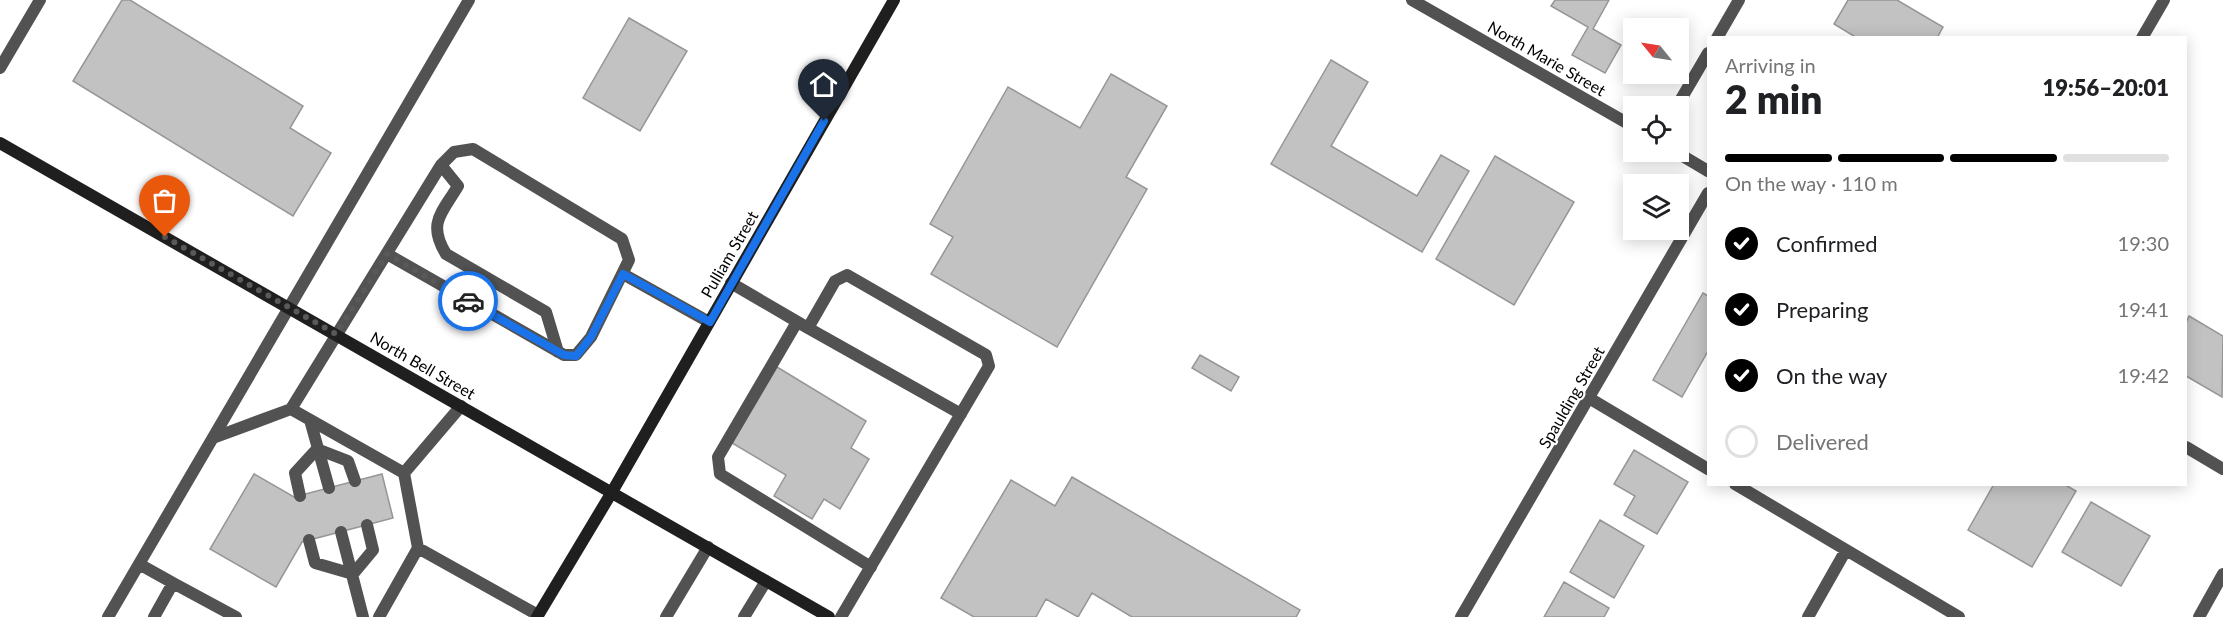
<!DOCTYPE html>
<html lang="en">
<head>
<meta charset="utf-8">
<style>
	body { margin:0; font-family:Lato,sans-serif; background:#f6f6f6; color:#202124; height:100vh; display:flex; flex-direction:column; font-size:22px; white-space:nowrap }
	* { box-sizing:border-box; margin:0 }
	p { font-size:20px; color:#757577 }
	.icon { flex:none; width:33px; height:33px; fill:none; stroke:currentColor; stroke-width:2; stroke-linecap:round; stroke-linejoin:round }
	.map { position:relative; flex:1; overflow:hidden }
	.side { position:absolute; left:1707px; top:36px; width:480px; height:450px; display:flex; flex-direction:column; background:#fff; border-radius:0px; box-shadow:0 3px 15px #0003 }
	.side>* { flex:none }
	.needle { width:39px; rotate:300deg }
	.buttons { position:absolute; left:1623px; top:18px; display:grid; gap:12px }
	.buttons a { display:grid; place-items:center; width:66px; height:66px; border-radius:0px; background:#fff; box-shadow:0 3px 15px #0003; font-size:30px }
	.pin { position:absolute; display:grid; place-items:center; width:51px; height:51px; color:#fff; margin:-62px -26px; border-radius:50% 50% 50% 0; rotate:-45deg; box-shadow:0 0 6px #0007 }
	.pin .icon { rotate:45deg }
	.courier { position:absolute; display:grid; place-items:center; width:60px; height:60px; margin:-30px; border:4px solid #1a73e8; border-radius:50%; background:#fff; color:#222; box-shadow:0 2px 8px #0007 }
	.headline em { font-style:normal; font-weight:800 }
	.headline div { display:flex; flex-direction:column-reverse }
	.headline { display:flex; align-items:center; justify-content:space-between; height:102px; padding:0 18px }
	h1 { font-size:39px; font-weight:800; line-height:45px }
	.bar { display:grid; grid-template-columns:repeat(4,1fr); gap:9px 6px; align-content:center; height:72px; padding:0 18px }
	.bar i { height:8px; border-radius:4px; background:#e0e0e0 }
	.bar .active { background:#000 }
	.bar p { grid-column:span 4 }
	ol { padding:0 18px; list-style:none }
	li { display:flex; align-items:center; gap:18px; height:66px }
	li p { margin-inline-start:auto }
	li .icon { padding:6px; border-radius:50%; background:#000; color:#fff; stroke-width:4 }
	li:last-child { color:#757577 }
	li i { width:33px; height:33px; border:3px solid #e0e0e0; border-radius:50% }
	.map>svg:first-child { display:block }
	.building { fill:#c2c2c2; stroke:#969696; stroke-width:1.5 }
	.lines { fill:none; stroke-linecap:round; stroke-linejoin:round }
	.service { stroke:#525252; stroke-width:12 }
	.minor { stroke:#525252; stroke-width:12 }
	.tertiary { stroke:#525252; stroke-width:12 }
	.secondary { stroke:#1f1f1f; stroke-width:12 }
	.done { stroke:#595959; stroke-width:6; stroke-dasharray:0 10.8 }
	.route { stroke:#1a73e8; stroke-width:8 }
	.labels { text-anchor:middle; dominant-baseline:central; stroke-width:4.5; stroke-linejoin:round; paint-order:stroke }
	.street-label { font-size:16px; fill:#000; stroke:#fff }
</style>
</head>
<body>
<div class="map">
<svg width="2223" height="617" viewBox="0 0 2223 617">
	<rect width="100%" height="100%" fill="#fff"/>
	<!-- building -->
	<path class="building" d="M122,0H130L303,106L290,128L331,153L293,216L73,81Z
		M1555,0H1609L1593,29L1621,45L1605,73L1572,55L1588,27L1551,6Z
		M1848,0H1897L1943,27L1937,38H1857L1834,24Z
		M629,18L687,51L640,131L583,98Z
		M1331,60L1368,82L1331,146L1417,196L1441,155L1469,171L1422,252L1271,164Z
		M1111,74L1167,106L1126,177L1147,189L1057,347L931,274L953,237L930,224L1008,87L1080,128Z
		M1495,156L1574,202L1514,305L1436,259Z
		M1703,293L1708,296V351L1682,397L1653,380Z
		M2189,316L2223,336L2222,397L2186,376V323Z
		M1200,355L1239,377L1231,391L1192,368Z
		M777,367L866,421L851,448L869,459L840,509L824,499L812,519L774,496L786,475L732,443Z
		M1634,450L1688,482L1657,534L1624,515L1635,496L1614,484Z
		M254,474L294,497L382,474L393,518L302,542L276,587L210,549Z
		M1072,477L1300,610L1296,617H1132L1092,593L1078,617L1046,599L1036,617H974L941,598L1011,480L1055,506Z
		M1994,484H2064L2076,491L2032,567L1968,530Z
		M2091,502L2150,536L2121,586L2062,552Z
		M1600,520L1644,546L1614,598L1570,572Z
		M1564,582L1609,608L1604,617H1544Z"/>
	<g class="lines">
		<!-- service -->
		<path class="service" d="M2142,38L2164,0
			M441,165L458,186C442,213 427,223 446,254L546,312L558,352
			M387,254L564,355H576L591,337L629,260L622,239L473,149L454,152L441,165L291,409L404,473
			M623,274L709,322
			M731,283L808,328L835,281L847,275L986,355L989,366L841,617
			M797,322L718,457L720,474L871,567
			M808,328L961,414
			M1589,398L1708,469
			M310,420L329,488
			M213,438L291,409
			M317,449L348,461L355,481
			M1735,484L1959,617
			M300,496L295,473L317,449
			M341,532L363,617
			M309,540L315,563L353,574
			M418,548L538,615
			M139,564L173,583
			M353,574L373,550L367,525
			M108,617L469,0
			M154,617L173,583L236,617
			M379,617L418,548L404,473L461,406
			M666,617L708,547
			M744,617L766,581
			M1808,617L1846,550"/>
		<!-- minor -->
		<path class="minor" d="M1412,0L1634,127
			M1717,38L1739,0
			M1677,106L1708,53
			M1676,152L1708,171
			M2186,447L2223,469
			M1461,617L1708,193"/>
		<!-- tertiary -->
		<path class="tertiary" d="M0,68L40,0
			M2199,617L2223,574"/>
		<!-- secondary -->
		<path class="secondary" d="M0,143L829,617
			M537,617L612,492L894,0"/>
	</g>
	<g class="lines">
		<!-- done -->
		<path class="done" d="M165,237L336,334L387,254L468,301"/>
		<!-- route -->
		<path class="route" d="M468,301L564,355L576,356L591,337L623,274L710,322L824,121"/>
	</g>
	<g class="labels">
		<!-- street labels -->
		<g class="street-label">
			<text transform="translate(1547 58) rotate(30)">North Marie Street</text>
			<text transform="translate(729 254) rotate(-60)">Pulliam Street</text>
			<text transform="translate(423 365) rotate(30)">North Bell Street</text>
			<text transform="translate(1571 397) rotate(-60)">Spaulding Street</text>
		</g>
	</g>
</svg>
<div class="buttons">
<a><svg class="needle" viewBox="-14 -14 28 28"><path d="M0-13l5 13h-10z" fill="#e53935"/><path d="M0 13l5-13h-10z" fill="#757577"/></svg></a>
<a><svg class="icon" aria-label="locate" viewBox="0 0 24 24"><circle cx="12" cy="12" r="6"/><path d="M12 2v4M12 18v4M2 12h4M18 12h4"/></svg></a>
<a><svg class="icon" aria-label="layers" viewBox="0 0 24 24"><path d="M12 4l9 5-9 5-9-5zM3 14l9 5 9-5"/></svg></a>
</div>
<div class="pin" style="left:165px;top:237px;background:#ea580c"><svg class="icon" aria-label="bag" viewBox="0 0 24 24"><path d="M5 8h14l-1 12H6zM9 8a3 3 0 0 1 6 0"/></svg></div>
<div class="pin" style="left:824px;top:121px;background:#1f2937"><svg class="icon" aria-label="home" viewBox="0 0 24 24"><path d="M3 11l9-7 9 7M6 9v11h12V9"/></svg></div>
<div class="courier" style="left:468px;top:301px"><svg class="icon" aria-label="car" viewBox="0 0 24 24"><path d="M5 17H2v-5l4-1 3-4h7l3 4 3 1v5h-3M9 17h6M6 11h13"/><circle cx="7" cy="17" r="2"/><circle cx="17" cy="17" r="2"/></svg></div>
<section class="side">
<div class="headline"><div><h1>2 min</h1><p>Arriving in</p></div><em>19:56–20:01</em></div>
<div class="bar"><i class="active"></i><i class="active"></i><i class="active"></i><i></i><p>On the way · 110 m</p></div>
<ol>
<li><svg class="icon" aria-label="check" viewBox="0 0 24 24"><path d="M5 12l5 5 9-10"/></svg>Confirmed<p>19:30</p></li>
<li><svg class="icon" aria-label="check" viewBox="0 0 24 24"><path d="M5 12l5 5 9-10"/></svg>Preparing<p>19:41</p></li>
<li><svg class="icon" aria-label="check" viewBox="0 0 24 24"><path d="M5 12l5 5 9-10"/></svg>On the way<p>19:42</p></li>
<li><i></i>Delivered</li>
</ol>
</section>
</div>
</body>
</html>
